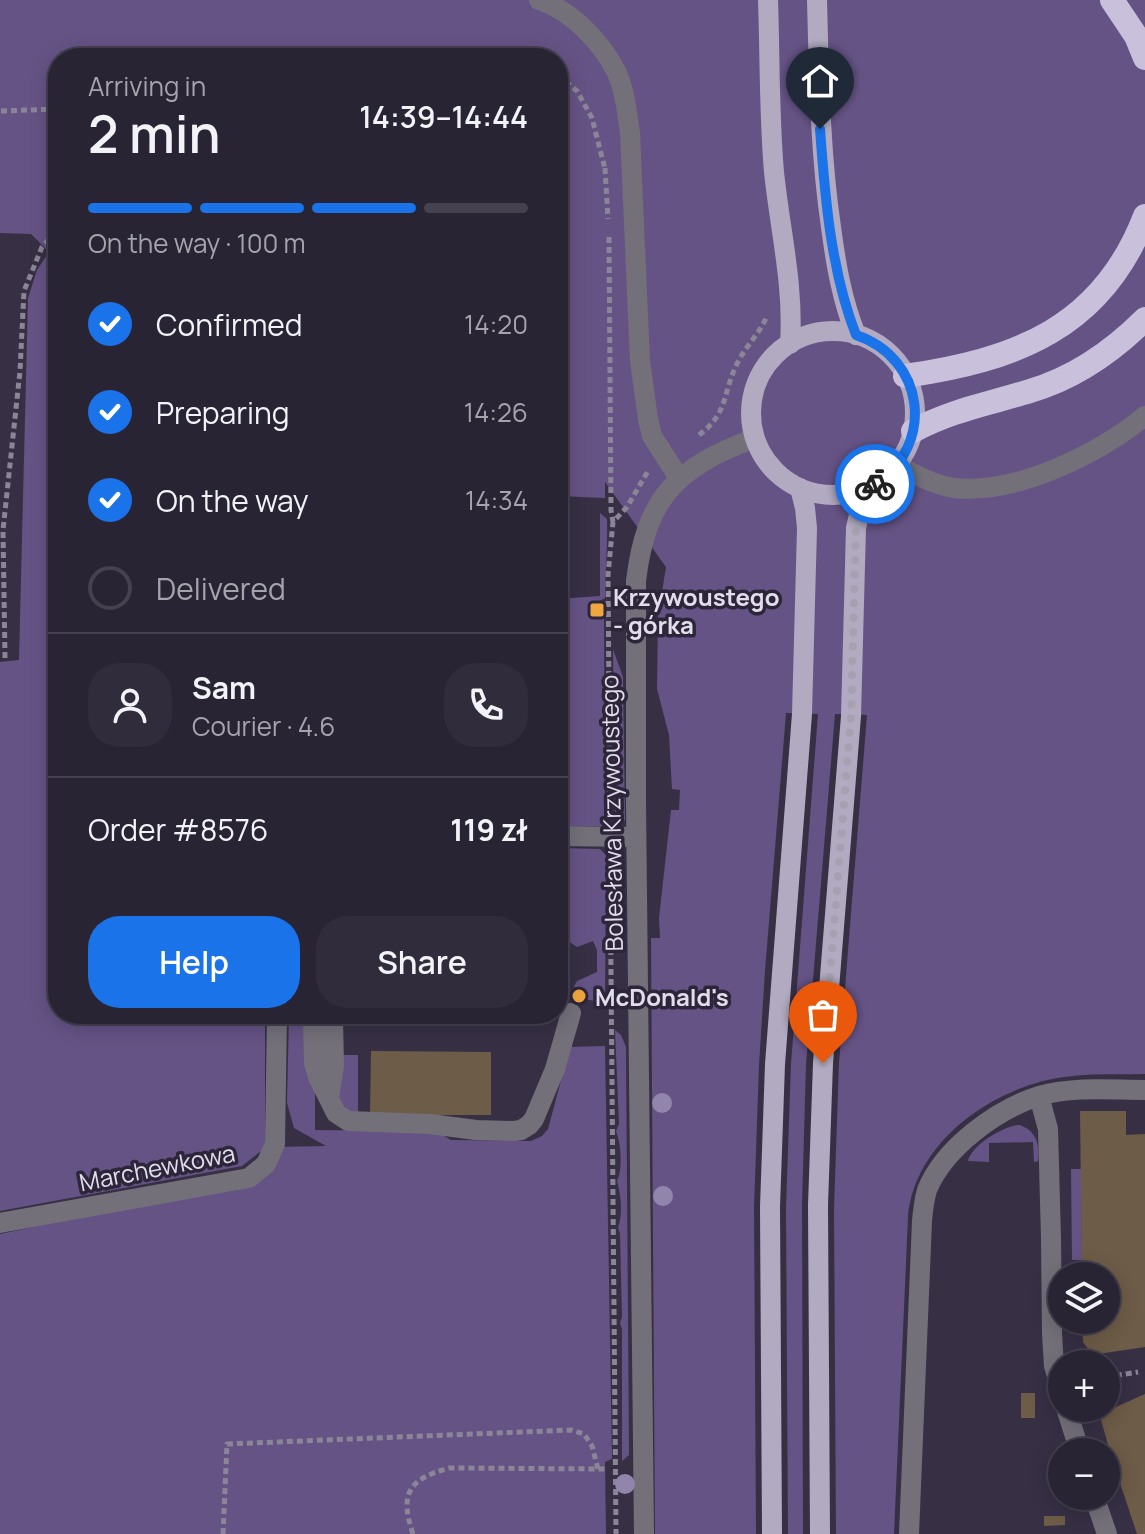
<!DOCTYPE html>
<html lang="en">
<head>
<meta charset="utf-8">
<style>
	body { margin:0; font-family:Manrope,sans-serif; background:#312c3c; color:#f1f3f6; height:100vh; display:flex; flex-direction:column; font-size:30px; white-space:nowrap }
	* { box-sizing:border-box; margin:0 }
	p { font-size:26px; color:#a5a4ac }
	.icon { flex:none; width:44px; height:44px; fill:none; stroke:currentColor; stroke-width:2; stroke-linecap:round; stroke-linejoin:round }
	.map { position:relative; flex:1; overflow:hidden }
	.drawer { position:absolute; left:48px; top:48px; width:520px; height:976px; display:flex; flex-direction:column; background:#292434; border-radius:32px; box-shadow:0 4px 20px #0003,0 0 0 2px #45414f }
	.drawer>* { flex:none }
	.buttons { position:absolute; left:1048px; top:1262px; display:grid; gap:16px }
	.buttons a { display:grid; place-items:center; width:72px; height:72px; border-radius:50%; background:#292434; box-shadow:0 4px 20px #0003,0 0 0 2px #45414f; font-size:40px }
	.pin { position:absolute; display:grid; place-items:center; width:68px; height:68px; color:#fff; margin:-82px -34px; border-radius:50% 50% 50% 0; rotate:-45deg; box-shadow:0 0 8px #0007 }
	.pin .icon { rotate:45deg }
	.courier { position:absolute; display:grid; place-items:center; width:80px; height:80px; margin:-40px; border:6px solid #1a73e8; border-radius:50%; background:#fff; color:#222; box-shadow:0 2px 10px #0007 }
	.headline em { font-style:normal; font-weight:600 }
	.headline div { display:flex; flex-direction:column-reverse }
	.headline { display:flex; align-items:center; justify-content:space-between; height:136px; padding:0 40px }
	h1 { font-size:52px; font-weight:600; line-height:60px }
	.bar { display:grid; grid-template-columns:repeat(4,1fr); gap:12px 8px; align-content:center; height:96px; padding:0 40px }
	.bar i { height:10px; border-radius:6px; background:#45414f }
	.bar .on { background:#1a73e8 }
	.bar p { grid-column:span 4 }
	.line { display:flex; align-items:center; gap:20px; padding:0 40px; border-top:2px solid #45414f }
	.line div { flex:1 }
	.round { display:grid; place-items:center; flex:none; width:84px; height:84px; border-radius:32px; background:#312c3c }
	ol { padding:0 40px; list-style:none }
	li { display:flex; align-items:center; gap:24px; height:88px }
	li p { margin-inline-start:auto }
	li .icon { padding:8px; border-radius:50%; background:#1a73e8; color:#fff; stroke-width:4 }
	li:last-child { color:#a5a4ac }
	li i { width:44px; height:44px; border:4px solid #45414f; border-radius:50% }
	.action { display:flex; gap:16px; margin-top:auto; padding:16px 40px }
	.action a { flex:1; height:92px; border-radius:32px; background:#1a73e8; color:#fff; font-size:32px; font-weight:600; line-height:92px; text-align:center }
	.action a+a { background:#312c3c; color:#f1f3f6 }
	.map>svg:first-child { display:block }
	.green { fill:#655385 }
	.building { fill:#6d5c47 }
	.lines { fill:none; stroke-linecap:round; stroke-linejoin:round }
	.path { stroke:#8b8697; stroke-width:5; stroke-dasharray:6 4; stroke-linecap:butt }
	.minor { stroke:#73707a; stroke-width:20 }
	.major { stroke:#b1aac0; stroke-width:20 }
	.highway { stroke:#c9c1db; stroke-width:24 }
	.tree { fill:#9185ab }
	.done { stroke:#a6a0b0; stroke-width:8; stroke-dasharray:0 14.4 }
	.route { stroke:#1a73e8; stroke-width:10 }
	.poi-dot { fill:#f0a63e; stroke:#2d263b; stroke-width:3 }
	.labels { text-anchor:middle; dominant-baseline:central; stroke-width:7; stroke-linejoin:round; paint-order:stroke }
	.poi-label { font-size:24px; font-weight:bold; fill:#e1ddea; stroke:#2d263b; text-anchor:start }
	.street-label { font-size:24px; fill:#e1ddea; stroke:#2d263b }
</style>
</head>
<body>
<div class="map">
<svg width="1145" height="1534" viewBox="0 0 1145 1534">
	<rect width="100%" height="100%" fill="#373045"/>
	<!-- green -->
	<path class="green" d="M0,0H1145V1074C1118,1075 1091,1073 1064,1077C994,1086 914,1142 908,1217L894,1534H836L834,1209L839,1063L867,715L835,714L806,1064L802,1205L803,1534H788L786,1208L791,1064L818,714L786,713L765,971L759,1065L754,1208L756,1534H655L651,938H660L659,918L671,810H679L680,790L672,789L669,735L657,689L658,617L666,567L605,482V498L558,496V58H58V1014H265V1148L242,1166L0,1211V662L19,660L28,298L37,270L49,252L31,234L0,233Z
		M600,513L607,519C608,545 605,571 605,598L596,603L597,617L604,618L605,826H558V599L600,596Z
		M613,649L623,677L625,820L615,828Z
		M558,848L600,849L606,855L605,1000C591,1002 580,1000 574,986L577,981L597,972V950L593,941L577,947L568,941H558Z
		M289,1014H307L315,1091V1130L410,1131L439,1133L451,1140L531,1141L542,1136L548,1129L570,1047L605,1046L612,1459L605,1462L606,1534H0V1234L109,1211L238,1190L278,1147L326,1146L294,1128L287,1103Z
		M615,1030L621,1035L626,1047L629,1455L622,1461V1329L620,1323L622,1317L620,1234L618,1227C623,1215 621,1194 617,1181C623,1168 621,1144 616,1131L619,1124Z
		M339,1055H358V1116L346,1111L339,1099Z
		M1019,1125C1036,1130 1040,1144 1038,1161L1034,1162L1033,1142L989,1143V1162L968,1161C971,1146 1003,1126 1019,1125Z
		M1071,1169H1081L1082,1260H1072Z"/>
	<!-- building -->
	<path class="building" d="M371,1051L491,1052V1115H370Z
		M1080,1111H1126V1135L1145,1134V1347L1098,1354L1089,1350L1083,1342L1082,1320H1106V1276H1082Z
		M1021,1393H1035V1418H1021Z
		M1145,1394V1534H1137L1113,1462L1101,1420L1107,1411Z
		M1044,1516H1065V1525L1044,1526Z"/>
	<g class="lines">
		<!-- path -->
		<path class="path" d="M558,75L577,91L592,118L605,169
			M1,111L58,109
			M605,168L608,219
			M609,237L611,510L613,522
			M699,435C730,412 722,391 739,360C747,345 759,334 766,318
			M5,658L3,530L20,371L24,291L42,247L58,229
			M610,817L608,575L613,522L627,507L648,471
			M610,859L616,1534
			M1106,1377L1138,1372
			M223,1534L227,1444L571,1430L584,1434L592,1446L598,1469
			M413,1534C399,1493 409,1479 449,1468L608,1469"/>
		<!-- minor -->
		<path class="minor" d="M539,0C571,10 601,42 616,71C625,90 627,113 630,133L640,361L648,419L652,436L679,478
			M897,465C914,474 934,485 954,488C1016,495 1098,454 1145,416
			M558,836L636,837
			M315,1014L313,1019L314,1063L318,1077L336,1113L348,1121L430,1124L476,1130L514,1131L521,1130L529,1125L534,1119L555,1069L571,1013
			M1039,1096L1048,1129L1051,1238L1052,1334L1054,1366L1062,1393
			M329,1097L334,1066L333,1019L332,1014
			M0,1223L249,1178L266,1164L275,1144L277,1014
			M1066,1408L1080,1452
			M1094,1496L1107,1534
			M644,1534L636,803V581C646,497 677,467 755,438
			M909,1534L922,1221C923,1210 924,1200 927,1190C944,1148 997,1109 1039,1096C1073,1086 1111,1090 1145,1090"/>
		<!-- major -->
		<path class="major" d="M768,0C770,57 769,115 774,172C780,230 794,285 790,344
			M817,0C819,76 820,152 831,227C836,265 842,300 856,335
			M751 413a82 82 0 1 1 164 0a82 82 0 1 1-164 0Z
			M772,1534L770,1207L775,1064L802,714L807,528L805,508L800,488
			M820,1534L818,1205L823,1063L851,716L856,528L865,489"/>
		<!-- highway -->
		<path class="highway" d="M1112,0L1136,36L1145,58
			M905,376C1016,360 1102,328 1145,216
			M913,431C952,410 988,404 1030,391C1074,378 1113,351 1145,319"/>
	</g>
	<!-- trees -->
	<g class="tree">
		<circle cx="662" cy="1103" r="10"/>
		<circle cx="663" cy="1196" r="10"/>
		<circle cx="625" cy="1484" r="10"/>
	</g>
	<g class="lines">
		<!-- done -->
		<path class="done" d="M823,1063L851,716L856,528L865,489L875,484"/>
		<!-- route -->
		<path class="route" d="M820,129C825,198 831,271 856,335C925,358 936,445 875,484"/>
	</g>
	<!-- markers -->
	<g class="poi-dot">
		<rect x="589" y="602" width="16" height="16" rx="4"/>
		<circle cx="579" cy="996" r="8"/>
	</g>
	<g class="labels">
		<!-- poi labels -->
		<g class="poi-label">
			<text x="613" y="596">Krzywoustego<tspan x="613" dy="28">- górka</tspan></text>
			<text x="595" y="996">McDonald's</text>
		</g>
		<!-- street labels -->
		<g class="street-label">
			<text transform="translate(611 813) rotate(-91)">Bolesława Krzywoustego</text>
			<text transform="translate(157 1167) rotate(-11)">Marchewkowa</text>
		</g>
	</g>
</svg>
<div class="buttons">
<a><svg class="icon" aria-label="layers" viewBox="0 0 24 24"><path d="M12 4l9 5-9 5-9-5zM3 14l9 5 9-5"/></svg></a>
<a>+</a>
<a>−</a>
</div>
<div class="pin" style="left:823px;top:1063px;background:#ea580c"><svg class="icon" aria-label="bag" viewBox="0 0 24 24"><path d="M5 8h14l-1 12H6zM9 8a3 3 0 0 1 6 0"/></svg></div>
<div class="pin" style="left:820px;top:129px;background:#1f2937"><svg class="icon" aria-label="home" viewBox="0 0 24 24"><path d="M3 11l9-7 9 7M6 9v11h12V9"/></svg></div>
<div class="courier" style="left:875px;top:484px"><svg class="icon" aria-label="bike" viewBox="0 0 24 24"><circle cx="6" cy="16" r="4"/><circle cx="18" cy="16" r="4"/><path d="M6 16l4-8h5l3 8M10 8l3 8H6M13 5h3"/></svg></div>
<section class="drawer">
<div class="headline"><div><h1>2 min</h1><p>Arriving in</p></div><em>14:39–14:44</em></div>
<div class="bar"><i class="on"></i><i class="on"></i><i class="on"></i><i></i><p>On the way · 100 m</p></div>
<ol>
<li><svg class="icon" aria-label="check" viewBox="0 0 24 24"><path d="M5 12l5 5 9-10"/></svg>Confirmed<p>14:20</p></li>
<li><svg class="icon" aria-label="check" viewBox="0 0 24 24"><path d="M5 12l5 5 9-10"/></svg>Preparing<p>14:26</p></li>
<li><svg class="icon" aria-label="check" viewBox="0 0 24 24"><path d="M5 12l5 5 9-10"/></svg>On the way<p>14:34</p></li>
<li><i></i>Delivered</li>
</ol>
<div class="line" style="height:144px"><a class="round"><svg class="icon" aria-label="person" viewBox="0 0 24 24"><circle cx="12" cy="8" r="4"/><path d="M4 21q1-7 8-7t8 7"/></svg></a><div><b>Sam</b><p>Courier · 4.6</p></div><a class="round"><svg class="icon" aria-label="phone" viewBox="0 0 24 24"><path d="M5 4h4l2 5-3 2q2 4 5 5l2-3 5 2v4C11 20 4 13 5 4z"/></svg></a></div>
<div class="line" style="height:104px"><div>Order #8576</div><b>119 zł</b></div>
<div class="action"><a>Help</a><a>Share</a></div>
</section>
</div>
</body>
</html>
